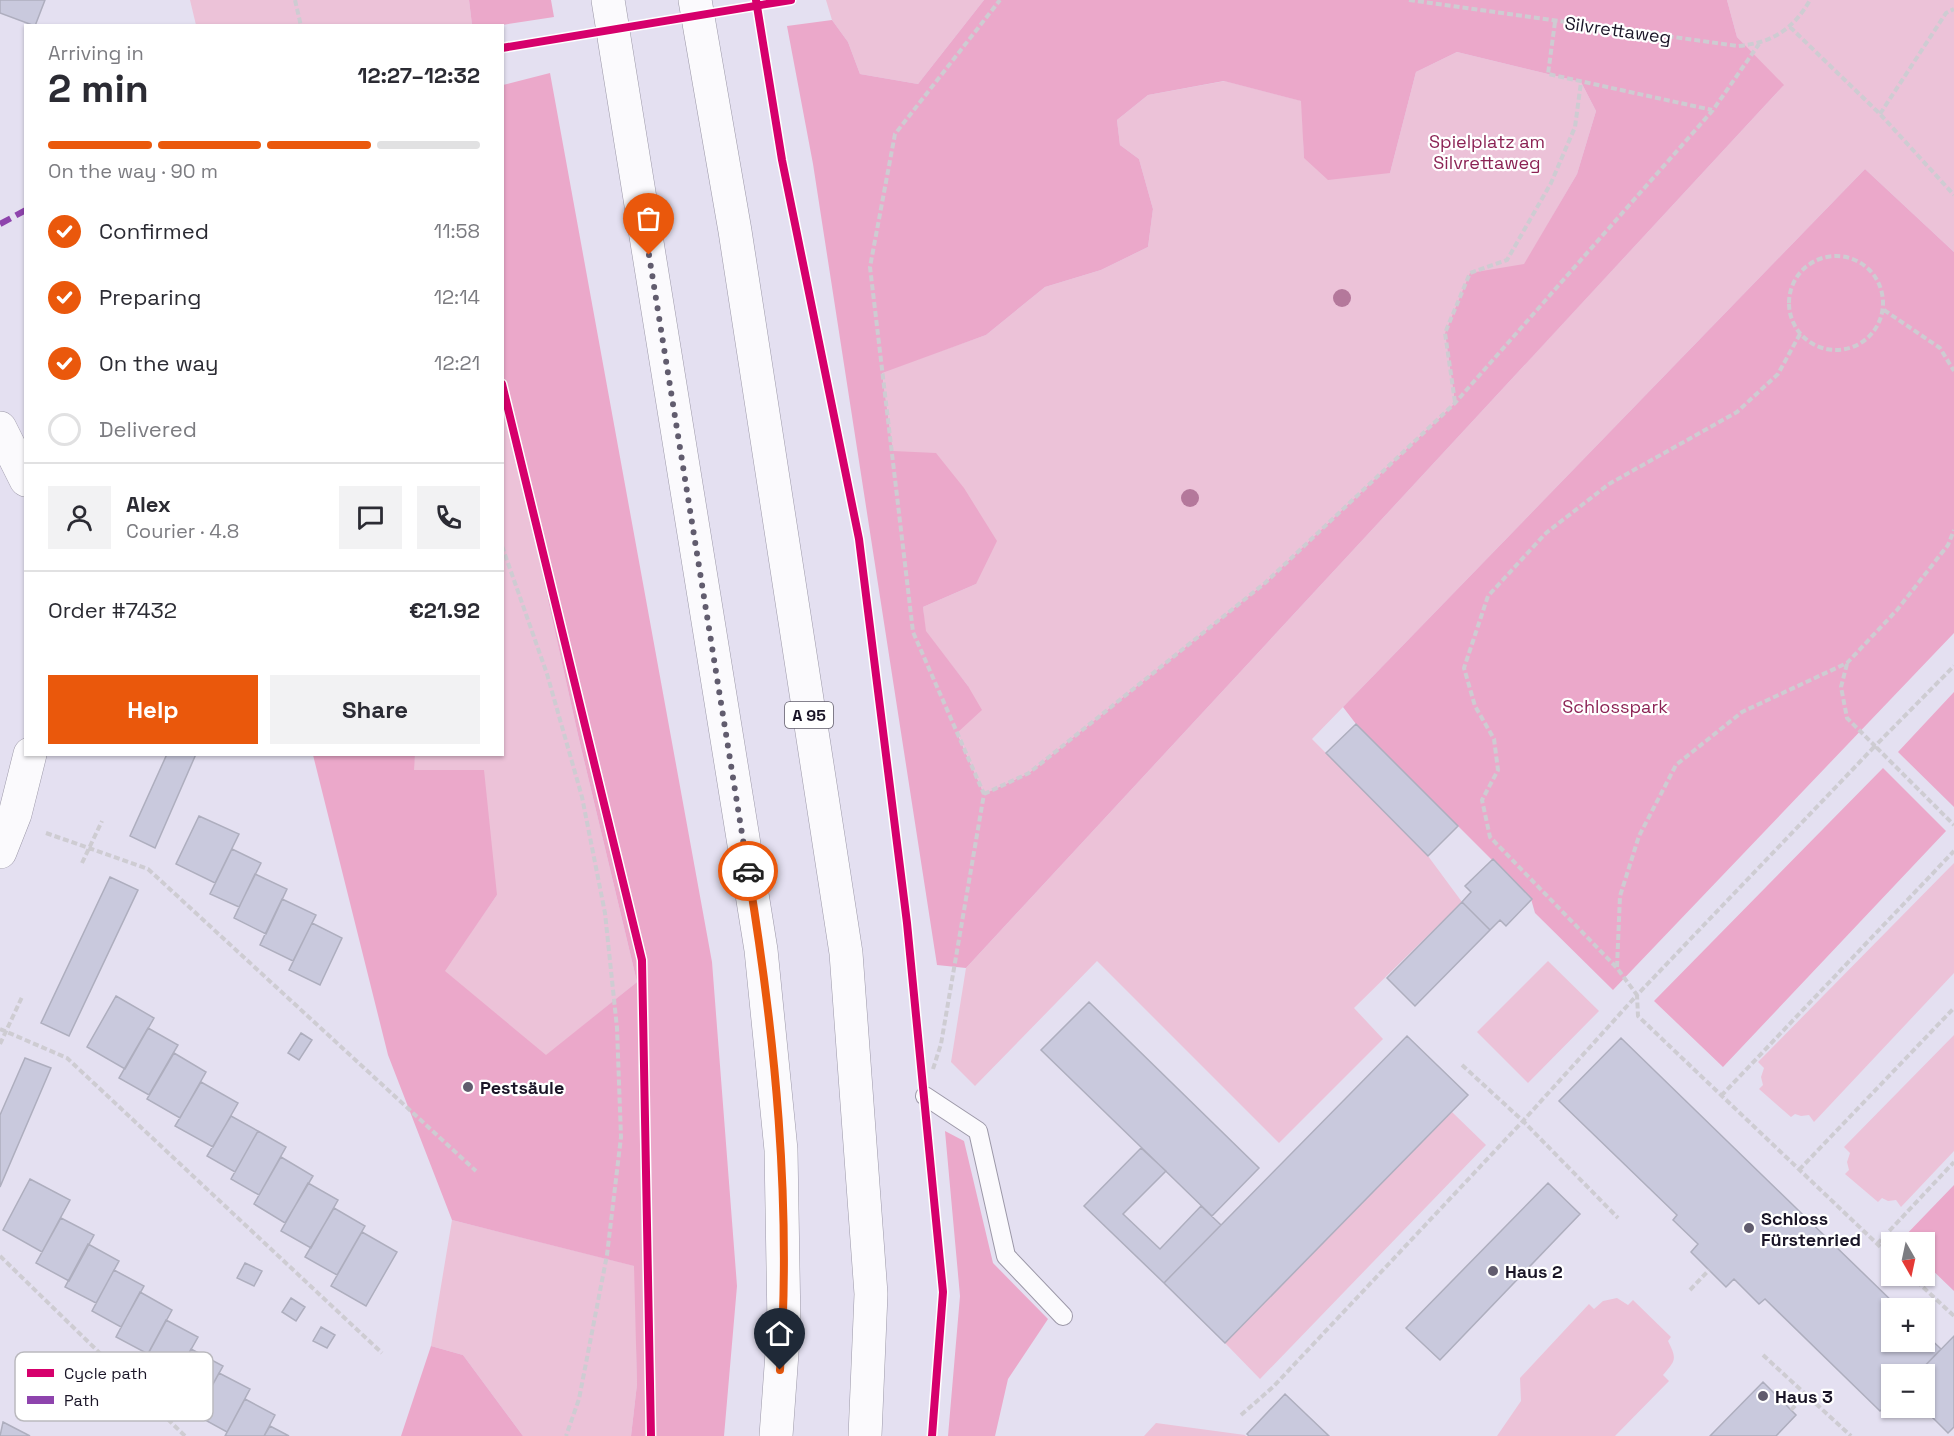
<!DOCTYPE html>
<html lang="en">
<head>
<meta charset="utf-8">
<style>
	body { margin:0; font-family:"Space Grotesk",sans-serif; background:#f2f2f3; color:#2b2b33; height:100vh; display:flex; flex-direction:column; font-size:22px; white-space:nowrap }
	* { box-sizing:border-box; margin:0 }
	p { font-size:20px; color:#7c7c81 }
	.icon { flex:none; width:33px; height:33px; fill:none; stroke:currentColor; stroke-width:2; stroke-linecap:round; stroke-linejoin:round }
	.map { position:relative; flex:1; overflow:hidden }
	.details { position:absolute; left:24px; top:24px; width:480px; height:732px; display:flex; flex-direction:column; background:#fff; border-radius:0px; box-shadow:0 2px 4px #0004 }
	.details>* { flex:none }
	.needle { width:39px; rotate:171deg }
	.tools { position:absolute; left:1881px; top:1232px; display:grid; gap:12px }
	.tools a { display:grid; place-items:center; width:54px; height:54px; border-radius:0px; background:#fff; box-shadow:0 2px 4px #0004; font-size:30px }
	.pin { position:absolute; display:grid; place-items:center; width:51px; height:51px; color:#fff; margin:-62px -26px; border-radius:50% 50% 50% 0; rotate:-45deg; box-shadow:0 0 6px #0007 }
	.pin .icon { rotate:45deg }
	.courier { position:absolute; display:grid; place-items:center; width:60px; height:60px; margin:-30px; border:4px solid #ea580c; border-radius:50%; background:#fff; color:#222; box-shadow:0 2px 8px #0007 }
	.headline em { font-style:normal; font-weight:800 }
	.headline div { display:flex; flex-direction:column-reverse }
	.headline { display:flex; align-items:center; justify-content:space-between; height:102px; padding:0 24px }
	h1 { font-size:39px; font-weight:800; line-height:45px }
	.bar { display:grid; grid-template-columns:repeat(4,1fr); gap:9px 6px; align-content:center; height:72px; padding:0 24px }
	.bar i { height:8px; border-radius:4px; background:#e1e1e2 }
	.bar .on { background:#ea580c }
	.bar p { grid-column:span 4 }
	.line { display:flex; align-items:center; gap:15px; padding:0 24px; border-top:2px solid #e1e1e2 }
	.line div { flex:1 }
	.round { display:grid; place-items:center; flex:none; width:63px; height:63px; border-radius:0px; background:#f2f2f3 }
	ol { padding:0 24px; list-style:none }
	li { display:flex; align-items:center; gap:18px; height:66px }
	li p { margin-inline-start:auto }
	li .icon { padding:6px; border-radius:50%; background:#ea580c; color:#fff; stroke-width:4 }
	li:last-child { color:#7c7c81 }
	li i { width:33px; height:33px; border:3px solid #e1e1e2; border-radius:50% }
	.action { display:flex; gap:12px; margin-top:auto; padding:12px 24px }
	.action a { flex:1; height:69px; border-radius:0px; background:#ea580c; color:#fff; font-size:24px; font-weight:800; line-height:69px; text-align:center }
	.action a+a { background:#f2f2f3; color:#2b2b33 }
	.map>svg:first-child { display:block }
	.green { fill:#ecc2d8 }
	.forest { fill:#eba8ca; fill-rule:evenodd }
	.building { fill:#c9c9dd; stroke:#aeaebe; stroke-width:1.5 }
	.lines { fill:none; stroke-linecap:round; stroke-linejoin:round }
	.lane-casing { stroke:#9c98a8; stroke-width:20 }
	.street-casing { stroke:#9c98a8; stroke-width:34 }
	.highway-casing { stroke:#9c98a8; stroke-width:34 }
	.path { stroke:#ceccd2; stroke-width:4; stroke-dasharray:6 3; stroke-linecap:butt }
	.lane { stroke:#fbfafd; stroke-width:18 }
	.street { stroke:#fbfafd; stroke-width:33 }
	.highway { stroke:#fbfafd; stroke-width:33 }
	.quiet { stroke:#8e44ad; stroke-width:6; stroke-dasharray:12 6; stroke-linecap:butt }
	.cycleway-casing { stroke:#fff; stroke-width:11 }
	.cycleway { stroke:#d6006c; stroke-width:8 }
	.tree { fill:#b4789b }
	.done { stroke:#615c6e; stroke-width:6; stroke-dasharray:0 10.8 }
	.route { stroke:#ea580c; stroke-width:8 }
	.poi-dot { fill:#615c6e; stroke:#fff; stroke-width:2 }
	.labels { text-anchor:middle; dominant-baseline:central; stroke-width:4.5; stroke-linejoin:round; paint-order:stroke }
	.shield { fill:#fff; stroke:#5f5b68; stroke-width:1.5 }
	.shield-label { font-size:16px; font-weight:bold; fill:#1a1527 }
	.street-label { font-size:18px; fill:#1a1527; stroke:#fff }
	.park-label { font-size:18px; fill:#8c2355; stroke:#fff }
	.poi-label { font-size:18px; font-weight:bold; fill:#1a1527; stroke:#fff; text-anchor:start }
	.key { fill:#fff; stroke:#bab9be; stroke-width:1.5 }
	.key-label { font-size:16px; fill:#1a1527 }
</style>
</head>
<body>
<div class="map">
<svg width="1954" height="1436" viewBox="0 0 1954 1436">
	<rect width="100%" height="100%" fill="#e4e0f1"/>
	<!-- green -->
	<path class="green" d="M190,0H469L472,25H196Z
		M826,0H984L918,84L860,74L848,42L832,20Z
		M1727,0H1954V252L1865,169L1312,739L1428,856L1462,902L1354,1008L1383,1039L1279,1143L1097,961L975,1086L951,1062L966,968L1783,86L1737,37Z
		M1457,52L1581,82L1596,111L1577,174L1524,265L1445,333L1455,403L1265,583L1029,773L984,794L957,732L968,686L925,631L923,607L976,584L893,451L882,372L986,335L1045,287L1101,270L1148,247L1153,209L1139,159L1120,145L1117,120L1148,95L1225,81L1302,101L1304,158L1390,173L1416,72Z
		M503,398L578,735L637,982L546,1056L444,971L497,895L413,770L415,755L502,754Z
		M1954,863V973L1814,1122L1809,1115L1801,1116L1795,1114L1791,1117L1759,1089L1763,1085L1761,1077L1764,1068L1758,1062Z
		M1548,961L1599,1011L1528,1083L1477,1032Z
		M1954,1035V1151L1901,1207L1896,1200L1888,1201L1882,1198L1878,1202L1845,1174L1849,1170L1847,1162L1850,1153L1844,1147Z
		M1452,1112L1486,1145L1260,1379L1225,1343Z
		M452,1220L635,1266L637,1384L631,1436H523L463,1355L431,1346Z
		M1617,1298L1628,1305L1633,1300L1671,1337L1668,1341C1677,1359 1676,1360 1663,1375L1669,1381L1615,1436H1497L1521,1401L1520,1378L1589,1304L1594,1309L1603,1301Z
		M1156,1423L1245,1435L1246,1436H1144Z"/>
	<!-- forest -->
	<path class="forest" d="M469,0H551L554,17L502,25H472Z
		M984,0H1727L1737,37L1784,85L966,968L937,965L813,164L787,26L832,20L848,42L860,74L918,84ZM1457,52L1581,82L1596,111L1577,174L1524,264L1470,273L1445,333L1455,403L1265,583L1029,773L984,794L957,733L982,710L968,686L926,631L923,607L976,584L997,541L964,488L936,453L893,451L882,373L986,335L1045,287L1101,270L1148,247L1153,209L1139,159L1120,145L1117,120L1148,95L1224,81L1301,101L1304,158L1328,180L1390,173L1416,72Z
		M550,73L712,962L737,1286L724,1436H631L637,1384L634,1266L452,1220L388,1055L313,755H415L414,770H484L497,895L445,971L546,1055L637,982L578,735L503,398V85Z
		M1865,169L1954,252V633L1613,990L1535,913L1531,899L1356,724L1343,707Z
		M1954,692V807L1898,752Z
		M1883,768L1946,831L1723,1067L1654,1001Z
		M945,1131L964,1141L993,1263L1048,1319L1008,1379L995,1436H948L960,1296Z
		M1954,1185V1291L1925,1263L1924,1242L1901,1240Z
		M431,1346L463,1355L523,1436H401Z"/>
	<!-- building -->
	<path class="building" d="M0,0H45L35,26L0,13Z
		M1356,724L1458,826L1428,856L1326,753Z
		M167,754H196L155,848L130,836Z
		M199,816L239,834L215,883L176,864Z
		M232,849L261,863L239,907L210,894Z
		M1493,859L1532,899L1506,926L1500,920L1490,930L1462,902L1471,892L1465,886Z
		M255,874L287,889L266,934L234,918Z
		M110,877L138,890L69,1036L41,1023Z
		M282,899L316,915L293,961L260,945Z
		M1462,902L1490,930L1415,1006L1387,978Z
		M312,923L342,938L320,985L289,970Z
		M116,996L154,1018L125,1069L87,1047Z
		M1089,1002L1259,1168L1212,1216L1041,1050Z
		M148,1028L178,1045L149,1095L119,1078Z
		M301,1033L312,1040L299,1060L288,1053Z
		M1407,1036L1468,1095L1225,1343L1164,1283Z
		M1621,1038L1899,1308H1892V1341H1924V1333L1941,1349L1917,1374H1892V1400L1880,1411L1765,1299L1759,1304L1734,1279L1726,1287L1691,1252L1698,1244L1673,1220L1677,1215L1559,1101Z
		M174,1053L206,1072L180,1118L147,1099Z
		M25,1058L51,1068L0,1187V1115Z
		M201,1082L238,1103L213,1147L175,1126Z
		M231,1116L258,1131L235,1172L207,1156Z
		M258,1131L286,1147L259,1195L231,1179Z
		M1141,1148L1166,1171L1123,1214L1160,1249L1201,1206L1221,1225L1164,1283L1084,1206Z
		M281,1157L313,1176L285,1223L254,1204Z
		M30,1179L70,1200L42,1252L3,1230Z
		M308,1183L338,1200L311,1248L281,1231Z
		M1548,1183L1580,1214L1440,1360L1406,1328Z
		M334,1208L365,1226L337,1275L305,1257Z
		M61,1218L94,1235L69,1281L36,1263Z
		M362,1232L397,1252L366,1306L331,1286Z
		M88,1244L119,1261L96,1303L65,1287Z
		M245,1263L262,1271L254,1286L237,1278Z
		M114,1270L144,1286L121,1327L92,1311Z
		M140,1292L172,1310L148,1354L116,1337Z
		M291,1298L305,1307L296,1321L282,1312Z
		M166,1320L198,1337L174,1380L143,1363Z
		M321,1327L335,1335L327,1348L313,1341Z
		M1954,1336V1427L1948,1433L1922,1407H1924V1374H1917Z
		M191,1349L223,1366L202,1404L170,1388Z
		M219,1373L250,1389L227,1432L196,1415Z
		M1763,1382L1796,1415L1776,1436H1710Z
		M1285,1394L1329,1436H1249L1247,1434Z
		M245,1399L275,1415L264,1436H225Z
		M3,1422L30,1436H0Z
		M270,1426L289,1436H264Z"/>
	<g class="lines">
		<defs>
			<path id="lane" d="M925,1096L978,1131L1006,1256L1063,1316"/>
			<path id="street" d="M0,428L26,480
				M0,852L15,814L30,754"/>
			<path id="highway" d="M608,0L761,950L781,1150L784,1325L776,1436
				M695,0L735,231L846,953L871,1294L865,1436"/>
		</defs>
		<!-- lane casing -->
		<use href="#lane" class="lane-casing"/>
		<!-- street casing -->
		<use href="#street" class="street-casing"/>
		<!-- highway casing -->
		<use href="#highway" class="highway-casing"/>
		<!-- path -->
		<path class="path" d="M295,0L301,26
			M1409,0L1738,46C1771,43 1793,30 1810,0
			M1555,22L1548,74L1712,110
			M1790,27L1880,114L1954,195
			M1880,114L1946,13L1954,9
			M1789 303a47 47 0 1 1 94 0a47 47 0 1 1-94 0Z
			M1884,310L1940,348L1954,371
			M1800,334L1778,374L1737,412L1609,484L1546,533L1488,596L1464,668L1475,706L1494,739L1498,770L1482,800L1490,837L1617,968L1637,995L1875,746L1954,825
			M1455,402L1445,333L1470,273L1507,260L1551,183L1575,127L1581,82
			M502,546L547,674L582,797L605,913L617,1028L621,1137L607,1255L579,1399L566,1436
			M1847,664L1841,687L1847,718L1875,746L1954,666
			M984,794L1029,773L1265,583L1455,403L1713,110L1759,44
			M46,833L148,869L476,1171
			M82,863L102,821
			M1617,967L1620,896L1639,836L1676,765L1742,712L1847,663L1897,610L1948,545L1954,530
			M0,1029L67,1058L382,1353
			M0,1044L22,997
			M1462,1065L1523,1121L1618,1218
			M933,1069L941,1044L984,794L913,632L870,267L895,134L1000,0
			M1721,1096L1954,851
			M1799,1170L1954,1008
			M1877,1244L1954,1162
			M0,1256L185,1436
			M1910,1275L1954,1316
			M1690,1290L1709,1270
			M1763,1355L1851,1436
			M1791,1410L1806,1394
			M1241,1415L1273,1387L1523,1121L1637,995L1638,1016L1892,1258"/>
		<!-- lane -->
		<use href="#lane" class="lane"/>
		<!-- street -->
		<use href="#street" class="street"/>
		<!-- highway -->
		<use href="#highway" class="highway"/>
		<!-- quiet -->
		<path class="quiet" d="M0,224L26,210"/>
		<defs>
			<path id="cycleway" d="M756,0L782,160L859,539L907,923L943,1292L932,1436
				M502,48L791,0
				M502,384L642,960L651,1436"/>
		</defs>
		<!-- cycleway casing -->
		<use href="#cycleway" class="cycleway-casing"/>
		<!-- cycleway -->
		<use href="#cycleway" class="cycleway"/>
	</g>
	<!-- trees -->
	<g class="tree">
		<circle cx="1342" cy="298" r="9"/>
		<circle cx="1190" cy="498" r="9"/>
	</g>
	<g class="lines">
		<!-- done -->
		<path class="done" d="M649,255L748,871"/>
		<!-- route -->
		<path class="route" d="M748,871C775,1035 792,1204 780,1370"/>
	</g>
	<!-- markers -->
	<g class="poi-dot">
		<circle cx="468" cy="1087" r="6"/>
		<circle cx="1749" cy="1228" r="6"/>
		<circle cx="1493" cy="1271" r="6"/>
		<circle cx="1763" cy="1396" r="6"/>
	</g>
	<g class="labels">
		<!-- shield labels -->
		<rect class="shield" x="785" y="702" width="48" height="26" rx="4.5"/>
		<g class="shield-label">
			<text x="809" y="715">A 95</text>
		</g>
		<!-- street labels -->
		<g class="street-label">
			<text transform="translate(1618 30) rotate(8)">Silvrettaweg</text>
		</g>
		<!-- park labels -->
		<g class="park-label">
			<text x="1487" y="141">Spielplatz am<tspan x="1487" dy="21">Silvrettaweg</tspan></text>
			<text x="1615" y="706">Schlosspark</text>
		</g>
		<!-- poi labels -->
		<g class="poi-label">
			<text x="480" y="1087">Pestsäule</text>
			<text x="1761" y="1218">Schloss<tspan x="1761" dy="21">Fürstenried</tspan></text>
			<text x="1505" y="1271">Haus 2</text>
			<text x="1775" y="1396">Haus 3</text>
		</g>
	</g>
	<!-- legend -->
	<rect x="15" y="1352" width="198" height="69" rx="9" class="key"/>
	<rect x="27" y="1369" width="27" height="8" fill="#d6006c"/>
	<rect x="27" y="1396" width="27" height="8" fill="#8e44ad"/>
	<g class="key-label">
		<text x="64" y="1379">Cycle path</text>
		<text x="64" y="1406">Path</text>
	</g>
</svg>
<div class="tools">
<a><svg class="needle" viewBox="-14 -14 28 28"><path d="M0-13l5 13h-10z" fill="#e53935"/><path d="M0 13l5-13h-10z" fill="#7c7c81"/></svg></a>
<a>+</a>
<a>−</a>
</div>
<div class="pin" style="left:649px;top:255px;background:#ea580c"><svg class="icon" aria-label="bag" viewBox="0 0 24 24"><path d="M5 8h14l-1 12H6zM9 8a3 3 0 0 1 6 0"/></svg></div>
<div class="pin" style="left:780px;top:1370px;background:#1f2937"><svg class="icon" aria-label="home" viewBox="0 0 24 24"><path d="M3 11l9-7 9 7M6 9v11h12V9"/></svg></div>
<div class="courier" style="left:748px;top:871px"><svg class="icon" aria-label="car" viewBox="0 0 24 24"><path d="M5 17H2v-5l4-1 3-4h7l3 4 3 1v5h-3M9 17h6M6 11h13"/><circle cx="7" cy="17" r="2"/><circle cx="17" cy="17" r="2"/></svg></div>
<section class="details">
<div class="headline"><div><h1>2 min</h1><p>Arriving in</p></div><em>12:27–12:32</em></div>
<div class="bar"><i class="on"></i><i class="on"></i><i class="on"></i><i></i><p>On the way · 90 m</p></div>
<ol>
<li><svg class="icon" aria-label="check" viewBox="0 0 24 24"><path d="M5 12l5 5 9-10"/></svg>Confirmed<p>11:58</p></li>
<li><svg class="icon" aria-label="check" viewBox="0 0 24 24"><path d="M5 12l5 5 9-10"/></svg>Preparing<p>12:14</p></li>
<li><svg class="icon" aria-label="check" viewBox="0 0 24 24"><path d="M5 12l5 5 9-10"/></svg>On the way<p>12:21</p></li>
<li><i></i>Delivered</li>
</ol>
<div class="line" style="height:108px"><a class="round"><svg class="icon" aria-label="person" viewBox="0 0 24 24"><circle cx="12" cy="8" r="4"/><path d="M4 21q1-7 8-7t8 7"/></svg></a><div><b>Alex</b><p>Courier · 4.8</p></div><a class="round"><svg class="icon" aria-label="chat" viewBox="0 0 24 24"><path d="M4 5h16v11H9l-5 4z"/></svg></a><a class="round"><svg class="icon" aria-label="phone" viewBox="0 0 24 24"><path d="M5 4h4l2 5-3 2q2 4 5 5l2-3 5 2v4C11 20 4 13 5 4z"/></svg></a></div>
<div class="line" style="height:78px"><div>Order #7432</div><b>€21.92</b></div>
<div class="action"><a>Help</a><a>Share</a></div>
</section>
</div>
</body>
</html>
